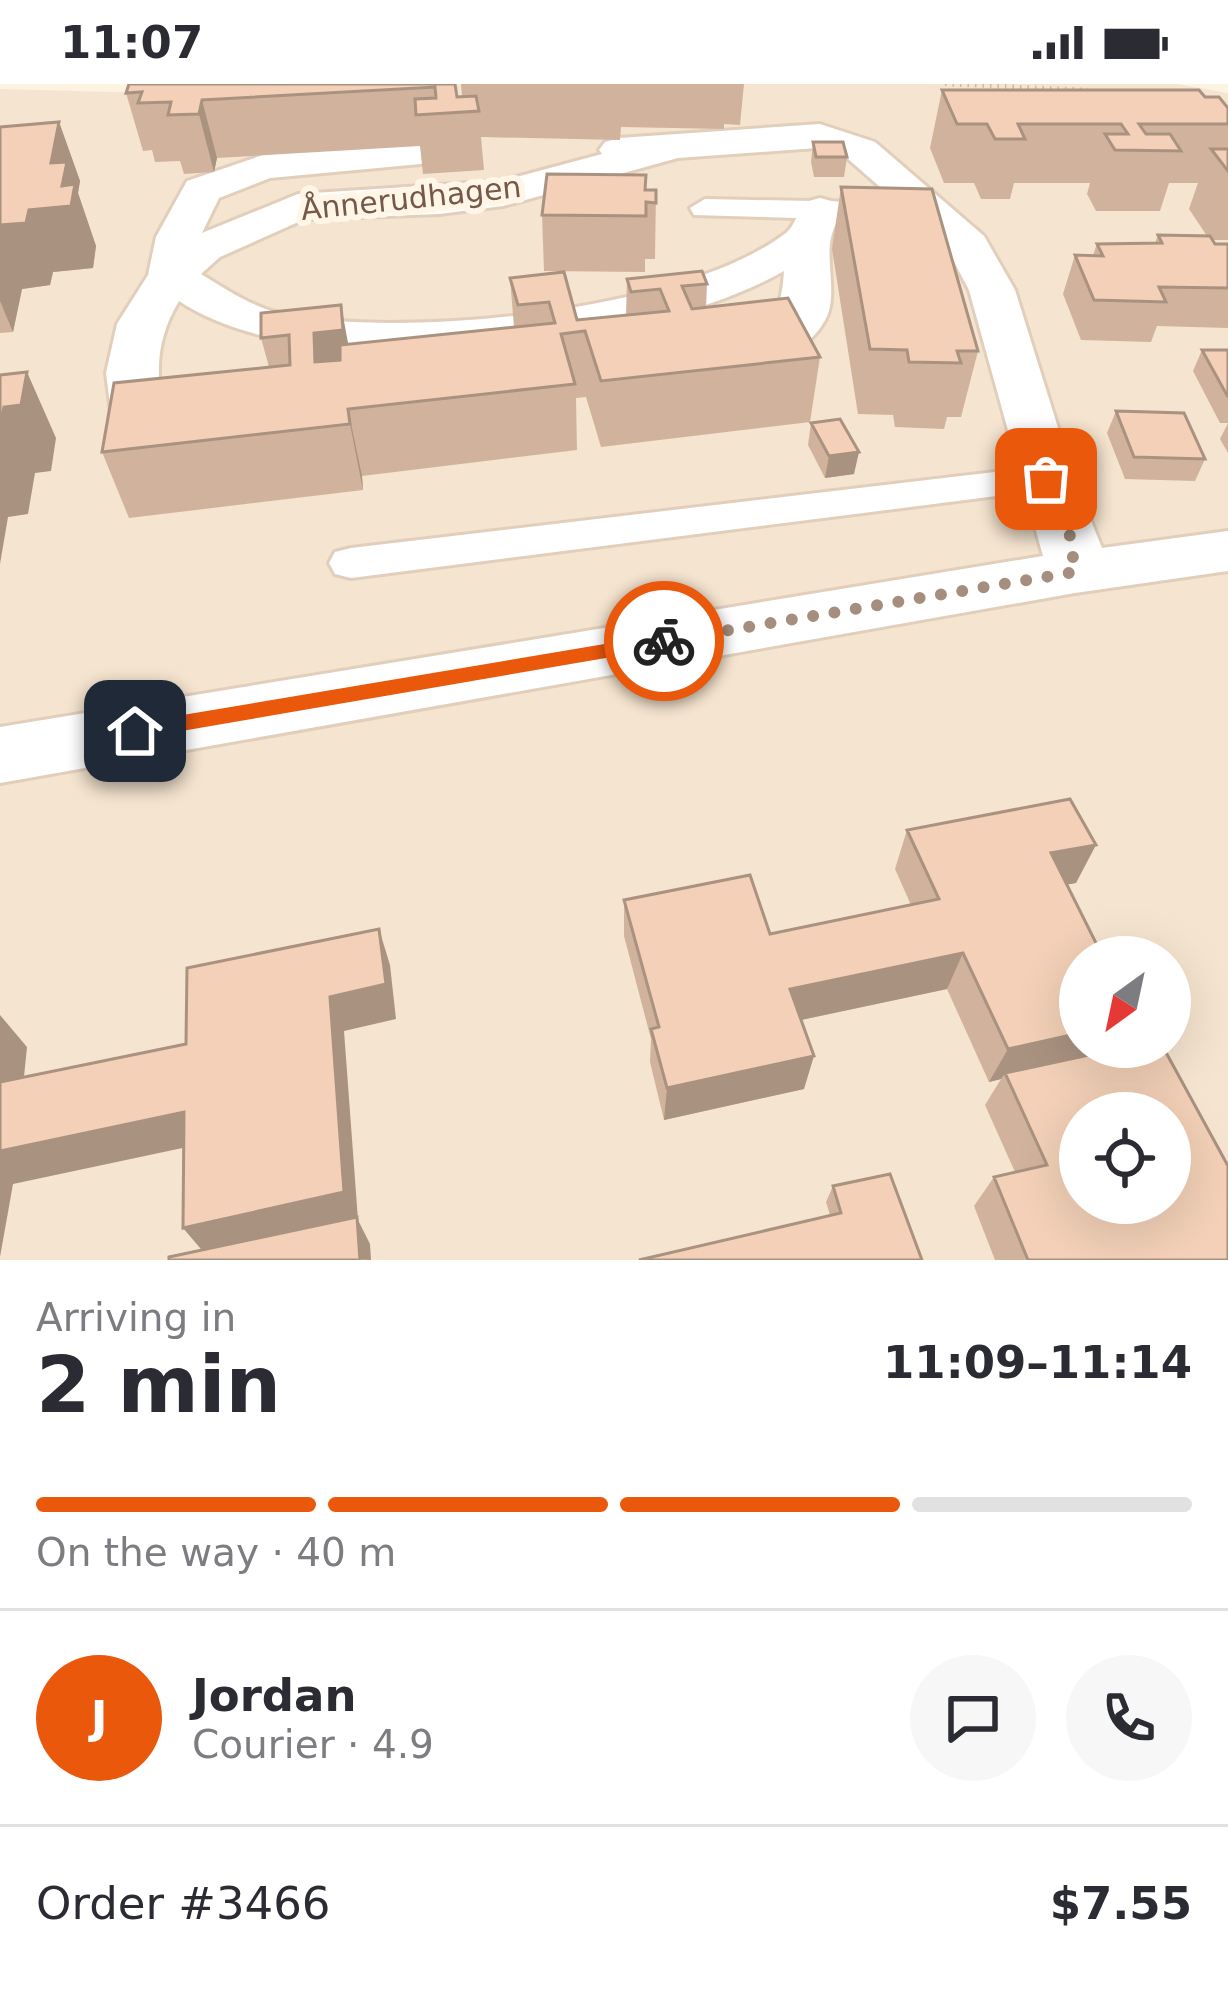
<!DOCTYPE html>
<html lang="en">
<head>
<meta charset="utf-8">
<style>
	body { margin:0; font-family:"DejaVu Sans",sans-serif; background:#f7f7f7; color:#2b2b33; height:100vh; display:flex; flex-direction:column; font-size:45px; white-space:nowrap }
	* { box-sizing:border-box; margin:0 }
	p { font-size:39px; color:#7c7c81 }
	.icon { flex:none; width:66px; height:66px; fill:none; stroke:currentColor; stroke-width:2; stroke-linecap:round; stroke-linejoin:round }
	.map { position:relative; height:1176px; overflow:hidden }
	.sheet { display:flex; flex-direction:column; background:#fff; flex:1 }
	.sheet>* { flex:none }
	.needle { width:78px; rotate:213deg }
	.tools { position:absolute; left:1059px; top:852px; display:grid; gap:24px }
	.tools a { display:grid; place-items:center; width:132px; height:132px; border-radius:50%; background:#fff; box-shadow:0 12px 48px #0002; font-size:60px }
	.pin { position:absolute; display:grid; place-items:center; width:102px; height:102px; color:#fff; margin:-51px; border-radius:24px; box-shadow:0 6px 18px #0006 }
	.courier { position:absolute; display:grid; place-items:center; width:120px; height:120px; margin:-60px; border:9px solid #ea580c; border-radius:50%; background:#fff; color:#222; box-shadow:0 3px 15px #0007 }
	.head em { font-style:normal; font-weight:800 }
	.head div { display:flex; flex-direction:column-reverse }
	.head { display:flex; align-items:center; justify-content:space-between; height:204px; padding:0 36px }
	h1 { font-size:78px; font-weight:800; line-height:90px }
	.bar { display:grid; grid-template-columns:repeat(4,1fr); gap:18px 12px; align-content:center; height:144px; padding:0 36px }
	.bar i { height:15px; border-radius:9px; background:#e1e1e2 }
	.bar .active { background:#ea580c }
	.bar p { grid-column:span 4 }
	.line { display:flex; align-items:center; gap:30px; padding:0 36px; border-top:3px solid #e1e1e2 }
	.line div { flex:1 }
	.round { display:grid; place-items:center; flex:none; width:126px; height:126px; border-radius:63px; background:#f7f7f7 }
	.status { display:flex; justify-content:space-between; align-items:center; height:84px; padding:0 60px; background:#fff; direction:ltr }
	.status svg { height:33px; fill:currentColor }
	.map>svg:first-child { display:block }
	.residential { fill:#f5e4cf; fill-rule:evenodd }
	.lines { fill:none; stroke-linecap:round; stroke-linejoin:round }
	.lane-casing { stroke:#e1cfbc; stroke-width:6 }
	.street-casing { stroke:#e1cfbc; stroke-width:6 }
	.path { stroke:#d8b49b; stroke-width:4.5; stroke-dasharray:1.5 6; stroke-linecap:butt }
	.lane { fill:#fff; fill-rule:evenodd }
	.street { fill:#fff; fill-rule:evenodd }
	.wall { fill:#d1b39d }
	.shaded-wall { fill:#aa9280 }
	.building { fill:#f3d0b7; stroke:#aa9280; stroke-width:3; fill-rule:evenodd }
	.route { fill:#ea580c }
	.done { stroke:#a58e7d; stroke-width:12; stroke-dasharray:0 21.6 }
	.labels { text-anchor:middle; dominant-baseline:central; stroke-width:12; stroke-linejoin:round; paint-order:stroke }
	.far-street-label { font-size:30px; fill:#755847; stroke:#fff6e7 }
</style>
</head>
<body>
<div class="status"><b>11:07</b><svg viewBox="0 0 49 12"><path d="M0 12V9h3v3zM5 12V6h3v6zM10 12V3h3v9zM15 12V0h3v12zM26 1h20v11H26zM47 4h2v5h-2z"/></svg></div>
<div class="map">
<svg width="1228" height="1176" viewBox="0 0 1228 1176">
	<rect width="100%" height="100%" fill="#fdf3e1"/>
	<!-- residential -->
	<path class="residential" d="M277,0H1178L1228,9V1176H0V5L230,11ZM1080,873H1170V963H1080ZM1080,1029H1170V1119H1080Z"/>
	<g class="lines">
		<defs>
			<path id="lane" d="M705,115L862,118L878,127L862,136L694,131L690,124Z
				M1046,382L1060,386L1066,395L1060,404L351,494L335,490L329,479L335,468L351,464Z"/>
			<path id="street" d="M820,40L875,58L984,152L1015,206L1074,395L1102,464L1228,447V487L1075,509L0,699V643L1043,472L969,206L944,159L847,74L817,64L678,74L503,122L439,130L305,135L220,173L201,190C227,206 252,223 283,230C407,255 684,227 786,149C795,141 798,128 805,118L820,114L835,118L841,127C838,135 833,145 831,154C826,177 836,207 828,230C811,272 747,295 706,285L699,274L706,263C762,250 780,247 784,187C647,265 315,307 179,217C159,250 155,282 162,320L182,331L209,335L217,346L209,357L174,364L118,339L111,328L106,289L117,240L148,191L156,153L187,97L263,71L442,54L456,58L462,66L456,74L442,78L270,94L219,114L202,149L298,110L501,97L602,70L599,66L605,58L619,54Z"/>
		</defs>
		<!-- lane casing -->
		<use href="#lane" class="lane-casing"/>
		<!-- street casing -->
		<use href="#street" class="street-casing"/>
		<!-- path -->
		<path class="path" d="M945,0L1088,6"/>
		<!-- lane -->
		<use href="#lane" class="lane"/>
		<!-- street -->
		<use href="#street" class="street"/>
	</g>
	<!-- wall -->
	<path class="wall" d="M455,0L457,13H462L461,0H744L740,41L724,40V45L621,43L620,56L481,53L484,86L423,90L420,62L217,74L214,88L184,90L180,77L155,78L152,66L143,67L126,9Z
		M942,6L1205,13L1228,24V156H1213L1215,160H1228V244L1157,242L1151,258L1081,256L1063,210L1075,171H1093L1097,160L1155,159L1158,151L1207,152L1189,125L1198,99H1169L1160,127H1096L1087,110L1090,99H1014L1010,115H981L974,99H944L930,64Z
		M59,38L80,97L78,109L96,162L93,184L53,188L50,201L22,205L13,248L0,249V43Z
		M813,58L847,73L844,93H814L811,78Z
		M841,103L978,267L961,333H947L944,345L895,343L893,331L858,330L832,165Z
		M645,106H656L655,175H645V188L544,187L542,131Z
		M510,194L577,236L626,231L627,195L707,200L706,223L820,273L810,338L601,363L586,313L576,314L577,366L362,392L363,406L129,434L102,368L269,283L261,254V229L348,260L514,243Z
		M1202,266H1228V369L1220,355L1228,339H1220L1193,287Z
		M1116,327L1205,375L1195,397L1125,395L1107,349Z
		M811,339L854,390L825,394L808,361Z
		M907,746L1076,799L1066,800L1080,963H1116L1114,966L1228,1176H995L974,1122L994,1093L1015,1088L985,1021L1001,995L989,998L947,905L801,936L804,1005L664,1036L650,978L651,955L624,852V816L770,850L911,821L895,785Z
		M833,1102L922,1176L830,1131L826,1118Z"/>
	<!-- shaded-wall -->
	<path class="shaded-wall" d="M202,16L217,74L214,88L199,30Z
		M59,38L80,97L78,109L96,162L93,184L53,188L50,201L22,205L13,248L0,217V141L29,126L51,79Z
		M341,221L353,286L328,314L330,344L315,278L314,249Z
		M27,288L56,354L51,387L35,389L28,430L8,433L0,480V345L4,323Z
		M348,325L362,392L363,406L350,340Z
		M859,368L854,390L825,394L829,372Z
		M1096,761L1076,799L1032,807L1051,769Z
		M379,845L390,881L396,935L344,947L358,1136L370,1160L371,1176L206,1171L183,1144L330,913Z
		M963,869L947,905L782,940L790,905Z
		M0,931L27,963L20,1032L0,1012Z
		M1080,949V963H1116L1110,970L1005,989L1001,995L989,998L1008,965Z
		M814,972L804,1005L664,1036L667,1004Z
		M184,1028L206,1059L13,1100L0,1173V1067Z"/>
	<!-- building -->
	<path class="building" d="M129,0H455L457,13L476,12L479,27L416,31L415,15L436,14L435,3L202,16L199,30L168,31L171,18L138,19L142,8L126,9Z
		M942,6H1199L1205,13H1219L1228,24V40H1139L1146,50H1170L1181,67L1115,66L1105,50H1128L1121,40H1018L1025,55H995L987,40H957Z
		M59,38L51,79L67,78L62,102L75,100L71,122L29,126L26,139L0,141V43Z
		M813,58H843L847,73H816Z
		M1211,65H1228V87Z
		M547,90L646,91L645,106H656V119L646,118V132L542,131Z
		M841,103L932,105L978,267H957L961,279L909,278L907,266L870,265Z
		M1158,151L1210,152L1215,160H1228V204L1159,203L1166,218L1094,216L1075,171L1103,172L1097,160L1162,159Z
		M702,187L707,200L682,202L692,225L788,214L820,273L601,297L585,247L561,250L575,300L348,325L350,340L102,368L114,299L290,281L289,251L261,254V229L341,221L343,246L314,249L315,278L340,276V261L555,239L549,218L518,221L510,194L564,188L577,236L669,227L660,205L631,208L627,195Z
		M1202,266H1228V313Z
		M27,288L21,321L4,323L0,345V291Z
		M1116,327L1184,329L1205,375L1134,373Z
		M840,335L859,368L829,372L811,339Z
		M1070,715L1096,761L1051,769L1103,873H1080V949L1008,965L963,869L790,905L814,972L667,1004L651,945L659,943L624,816L750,791L770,850L939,815L907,746Z
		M379,845L386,900L330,913L344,1108L183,1144L184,1028L0,1067V998L186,960L187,884Z
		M1126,963H1163L1228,1082V1176H1028L994,1093L1047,1081L1005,989ZM1080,1029H1170V1119H1080Z
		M890,1090L922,1176H639L841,1129L833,1102Z
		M357,1133L360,1176H169V1173Z"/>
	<!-- route -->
	<path class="route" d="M664,550L673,557L664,564L135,655L125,647L135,639Z"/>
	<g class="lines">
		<!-- done -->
		<path class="done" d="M664,557L1075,488L1070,452L1046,395"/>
	</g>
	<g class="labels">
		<!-- far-street labels -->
		<g class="far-street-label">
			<text transform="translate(411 114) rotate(-6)">Ånnerudhagen</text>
		</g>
	</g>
</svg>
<div class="tools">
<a><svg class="needle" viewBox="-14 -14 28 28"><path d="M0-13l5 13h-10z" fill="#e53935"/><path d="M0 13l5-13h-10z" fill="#7c7c81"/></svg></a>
<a><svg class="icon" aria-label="locate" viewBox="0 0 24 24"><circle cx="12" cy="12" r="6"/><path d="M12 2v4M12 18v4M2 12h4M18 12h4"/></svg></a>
</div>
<div class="pin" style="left:1046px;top:395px;background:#ea580c"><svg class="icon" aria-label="bag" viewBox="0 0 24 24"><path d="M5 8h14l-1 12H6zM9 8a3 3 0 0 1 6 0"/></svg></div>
<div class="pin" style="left:135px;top:647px;background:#1f2937"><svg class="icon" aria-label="home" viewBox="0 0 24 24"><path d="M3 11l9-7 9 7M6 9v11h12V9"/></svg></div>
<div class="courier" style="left:664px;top:557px"><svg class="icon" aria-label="bike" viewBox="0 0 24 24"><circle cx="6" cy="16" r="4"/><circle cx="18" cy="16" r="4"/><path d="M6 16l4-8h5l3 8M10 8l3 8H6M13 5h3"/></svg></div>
</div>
<section class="sheet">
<div class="head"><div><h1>2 min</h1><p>Arriving in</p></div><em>11:09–11:14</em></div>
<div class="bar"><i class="active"></i><i class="active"></i><i class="active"></i><i></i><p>On the way · 40 m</p></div>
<div class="line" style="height:216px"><b class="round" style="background:#ea580c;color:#fff">J</b><div><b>Jordan</b><p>Courier · 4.9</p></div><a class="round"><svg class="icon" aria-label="chat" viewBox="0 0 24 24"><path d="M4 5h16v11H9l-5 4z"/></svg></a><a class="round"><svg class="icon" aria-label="phone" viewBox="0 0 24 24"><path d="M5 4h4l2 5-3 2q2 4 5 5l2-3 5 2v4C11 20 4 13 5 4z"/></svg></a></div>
<div class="line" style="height:156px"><div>Order #3466</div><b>$7.55</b></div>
</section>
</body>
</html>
